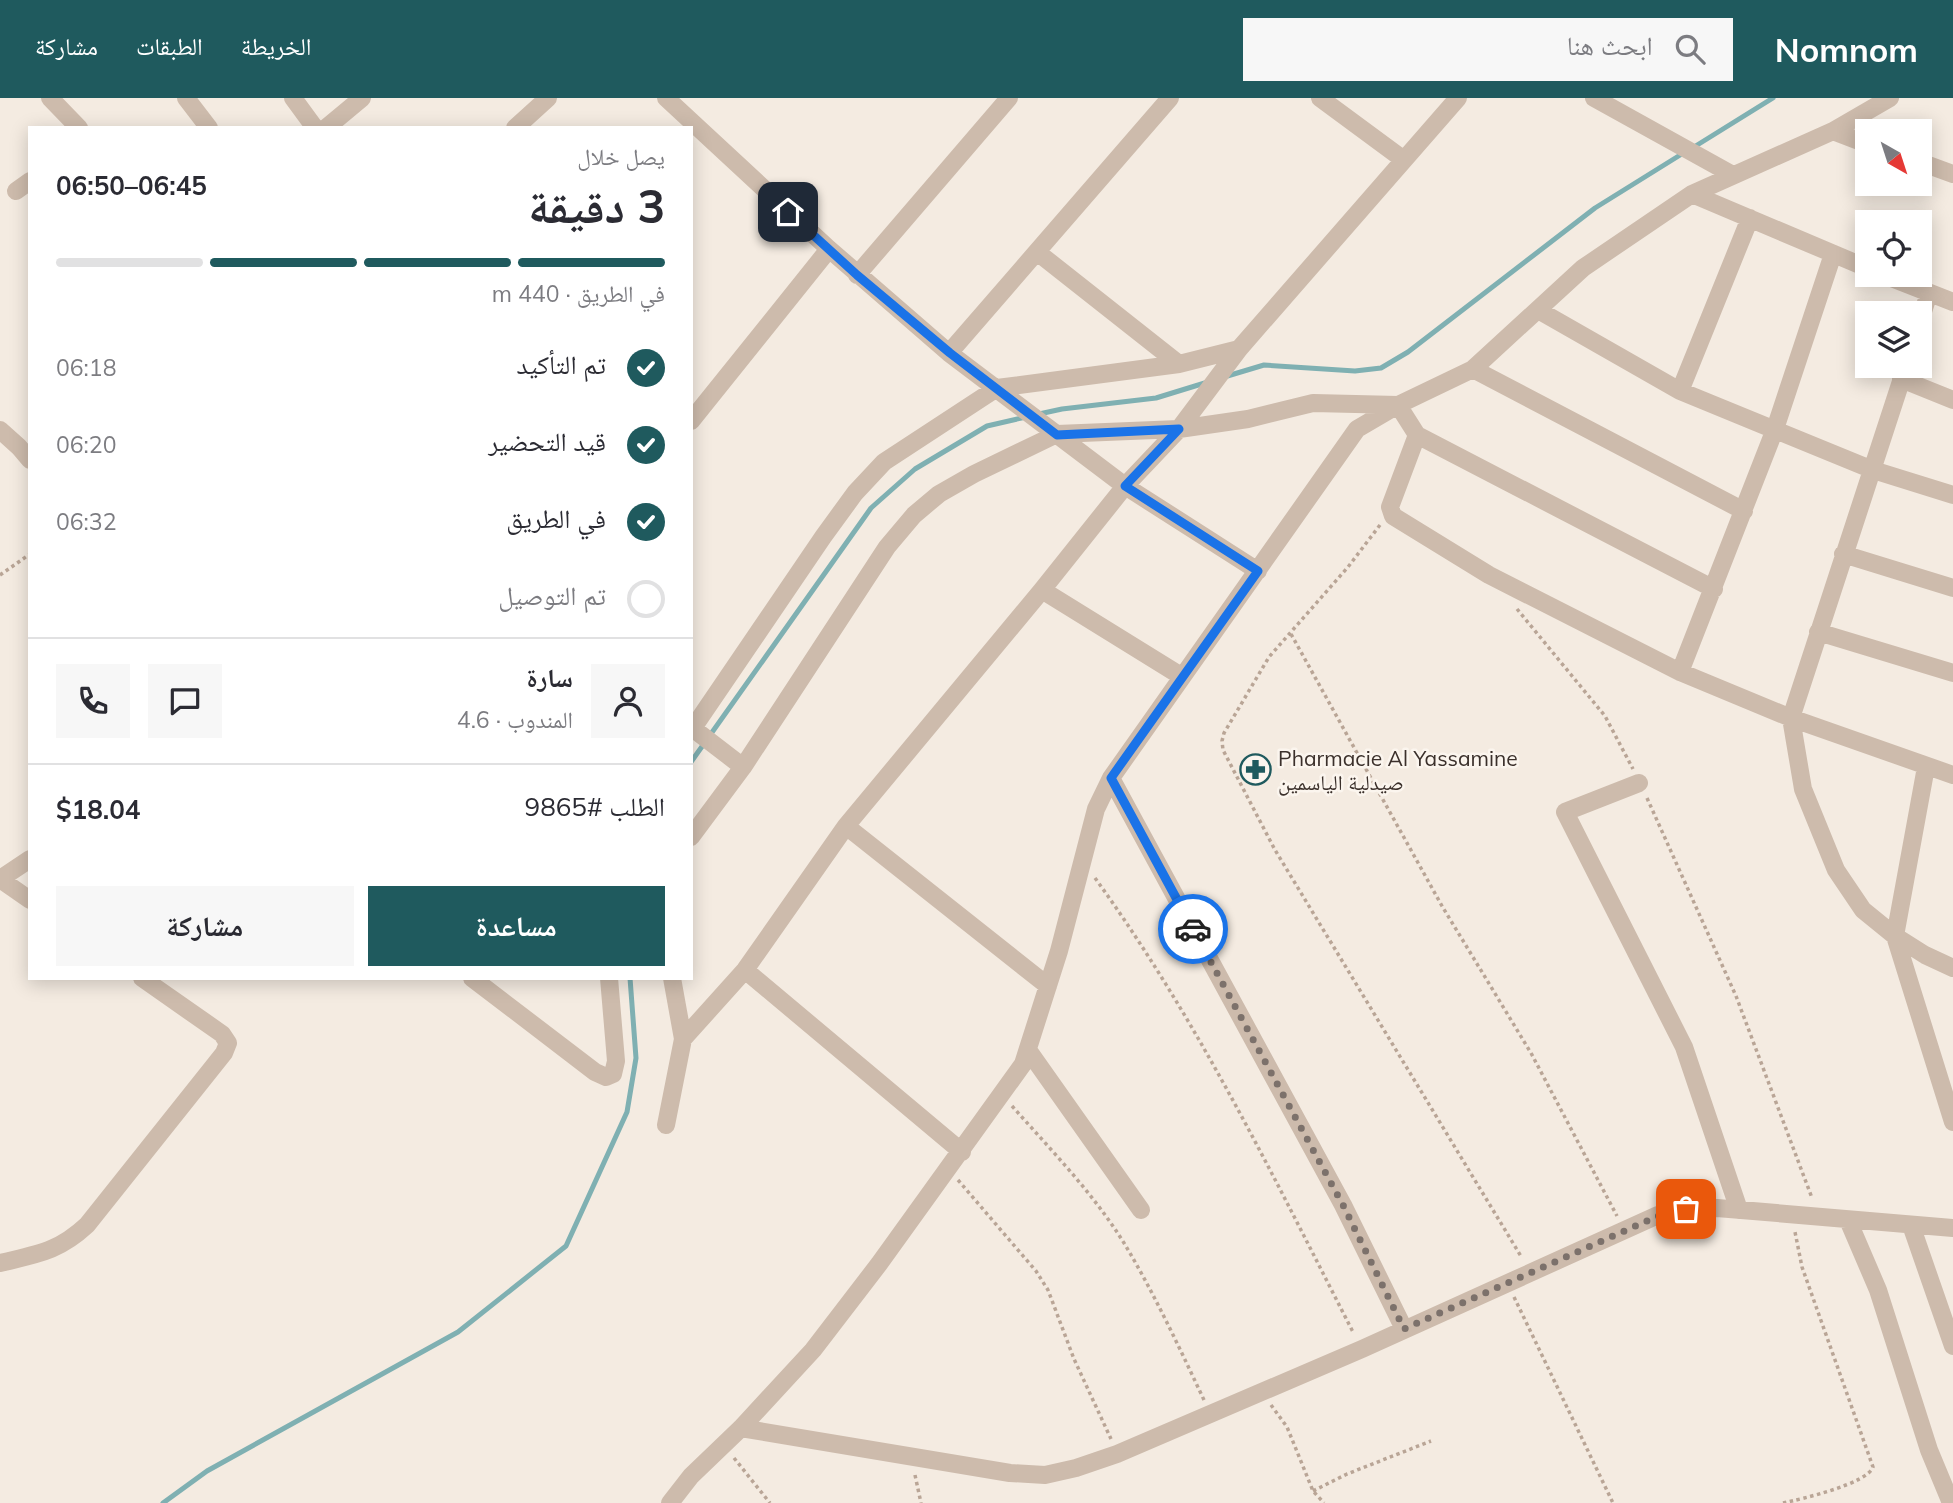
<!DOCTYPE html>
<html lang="ar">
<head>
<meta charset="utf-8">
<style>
	body { margin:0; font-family:Mulish,"Noto Naskh Arabic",sans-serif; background:#f7f7f7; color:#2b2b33; direction:rtl; height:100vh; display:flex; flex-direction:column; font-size:26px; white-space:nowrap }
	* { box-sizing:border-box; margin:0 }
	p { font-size:23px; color:#7c7c81 }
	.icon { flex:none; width:38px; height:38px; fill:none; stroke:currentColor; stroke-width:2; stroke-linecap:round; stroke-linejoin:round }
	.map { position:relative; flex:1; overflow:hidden; direction:ltr }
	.drawer { position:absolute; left:28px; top:28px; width:665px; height:854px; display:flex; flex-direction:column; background:#fff; border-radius:0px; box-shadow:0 4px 18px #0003; direction:rtl }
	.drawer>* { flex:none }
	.needle { width:46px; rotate:141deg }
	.controls { position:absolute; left:1855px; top:21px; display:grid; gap:14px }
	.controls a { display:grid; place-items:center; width:77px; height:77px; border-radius:0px; background:#fff; box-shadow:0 4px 18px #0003; font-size:35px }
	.pin { position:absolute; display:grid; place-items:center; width:60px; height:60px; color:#fff; margin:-30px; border-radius:14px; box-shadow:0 4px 10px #0006 }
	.courier { position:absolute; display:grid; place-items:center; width:70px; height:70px; margin:-35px; border:5px solid #1a73e8; border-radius:50%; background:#fff; color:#222; box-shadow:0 2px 9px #0007 }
	.summary em { font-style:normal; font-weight:700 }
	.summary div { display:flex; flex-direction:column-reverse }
	.summary { display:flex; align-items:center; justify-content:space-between; height:119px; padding:0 28px }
	h1 { font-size:46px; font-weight:700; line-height:52px }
	.bar { display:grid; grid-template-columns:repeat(4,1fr); gap:10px 7px; align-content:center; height:84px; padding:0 28px }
	.bar i { height:9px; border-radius:5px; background:#e1e1e2 }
	.bar .active { background:#1f5a5e }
	.bar p { grid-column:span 4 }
	.line { display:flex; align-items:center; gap:18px; padding:0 28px; border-top:2px solid #e1e1e2 }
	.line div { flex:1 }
	.round { display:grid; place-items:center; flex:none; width:74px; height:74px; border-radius:0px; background:#f7f7f7 }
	ol { padding:0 28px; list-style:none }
	li { display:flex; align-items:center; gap:21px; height:77px }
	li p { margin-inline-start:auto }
	li .icon { padding:7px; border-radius:50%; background:#1f5a5e; color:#fff; stroke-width:4 }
	li:last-child { color:#7c7c81 }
	li i { width:38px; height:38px; border:4px solid #e1e1e2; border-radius:50% }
	.button { display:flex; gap:14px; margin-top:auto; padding:14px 28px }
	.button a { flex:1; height:80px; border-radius:0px; background:#1f5a5e; color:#fff; font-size:28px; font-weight:700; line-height:80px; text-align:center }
	.button a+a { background:#f7f7f7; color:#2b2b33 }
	header { display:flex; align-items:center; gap:42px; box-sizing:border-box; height:98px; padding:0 35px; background:#1f5a5e; color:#fff }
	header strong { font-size:33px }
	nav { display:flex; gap:38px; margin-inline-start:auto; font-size:24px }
	.search { width:490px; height:63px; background:#f7f7f7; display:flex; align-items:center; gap:18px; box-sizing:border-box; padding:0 24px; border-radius:0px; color:#7c7c81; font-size:26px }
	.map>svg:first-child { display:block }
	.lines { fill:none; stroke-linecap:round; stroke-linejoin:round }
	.stream { stroke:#7fb0b2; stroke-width:5 }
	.path { stroke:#b9a596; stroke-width:3.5; stroke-dasharray:3.5 3.5; stroke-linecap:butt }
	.minor { stroke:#cdbbac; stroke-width:18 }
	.done { stroke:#7c716b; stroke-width:7; stroke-dasharray:0 12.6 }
	.route { stroke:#1a73e8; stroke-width:9 }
	.labels { text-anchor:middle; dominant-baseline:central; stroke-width:5; stroke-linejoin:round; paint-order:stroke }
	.poi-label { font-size:21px; fill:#3b302b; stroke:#fbf5ee; text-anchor:start }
</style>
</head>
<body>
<header>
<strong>Nomnom</strong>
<div class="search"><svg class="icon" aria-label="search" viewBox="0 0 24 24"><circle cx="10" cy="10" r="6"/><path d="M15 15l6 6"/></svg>ابحث هنا</div>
<nav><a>الخريطة</a><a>الطبقات</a><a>مشاركة</a></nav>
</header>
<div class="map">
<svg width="1953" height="1405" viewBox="0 0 1953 1405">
	<rect width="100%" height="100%" fill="#f4ebe1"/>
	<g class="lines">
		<!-- stream -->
		<path class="stream" d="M1694,49L1773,0
			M1224,279L1264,267L1355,273L1381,270L1408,254L1595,110L1685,54
			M1039,316L1062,311L1156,300L1208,284
			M691,664L871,410L915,371L987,328L1026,319
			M163,1405L207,1373L458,1234L566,1148L627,1014L636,960L630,880"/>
		<!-- path -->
		<path class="path" d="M1380,427L1348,469L1269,559L1224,635L1222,643L1223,652L1275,752L1522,1160
			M0,477L30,456
			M1517,511L1605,618L1633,671
			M1291,536L1442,808L1531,955L1617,1118
			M1647,700L1736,898L1812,1100
			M1095,780C1198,922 1274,1080 1354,1236
			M1012,1008C1051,1052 1093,1095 1124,1145C1154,1195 1179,1249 1204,1302
			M958,1082L1036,1173L1048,1192L1074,1261L1111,1341
			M1514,1199L1613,1405
			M1271,1307L1287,1329L1313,1393L1324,1405
			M734,1360L770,1405
			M915,1377L921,1405
			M1313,1393L1347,1376L1431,1343
			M1783,1405C1801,1401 1867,1386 1873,1369L1802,1169L1795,1134"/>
		<!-- minor -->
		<path class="minor" d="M50,0L79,30
			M186,0L209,30
			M293,0L315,30
			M666,0L829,151L949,255L1125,388L1258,473
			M1320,0L1404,62
			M1594,0L1733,77
			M326,30L362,0
			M515,30L548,0
			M1833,33L1867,46
			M1920,64L1953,76
			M16,93L30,83
			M1692,96L1867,170
			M1037,154L1179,266
			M857,177L1009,0
			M1884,177L1953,204
			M1538,212L1680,293L1873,372L1953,397
			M1920,223L1929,195
			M949,255L1170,0
			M1906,268L1791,620L1803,691L1836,772L1863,812L1895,838L1925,857L1953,870
			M1473,271L1744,413
			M1901,281L1953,302
			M1680,293L1750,120
			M1398,307L1417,337L1390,409L1393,418L1489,477L1680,574L1791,620L1953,677
			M691,323L829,151
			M0,332L19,349L30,362
			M1417,337L1714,491
			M1843,456L1953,490
			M1042,492L1181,578
			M1818,534L1953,575
			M1680,574L1775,331L1833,156
			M691,629L743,669
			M691,633L823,439L855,395L884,364L997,290L1179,266L1239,251
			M1926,669L1895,838L1953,1024
			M1111,680L1343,1107L1404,1231
			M1639,685L1565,714L1684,949L1739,1112
			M846,728L1048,888
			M691,739L743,669L887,449L914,417L939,396L974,376L1057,336L1179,331L1248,321L1313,305L1398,307
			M0,781L30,802
			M0,781L30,761
			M745,872L962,1054
			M472,880L595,974L606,979L613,976L616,963L609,880
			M683,941L745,872L846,728L1042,492L1125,388L1179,331L1239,251L1458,0
			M1028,952L1141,1112
			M666,1027L683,941L672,880
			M1848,1122L1878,1192L1929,1352L1951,1405
			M1911,1127L1953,1248
			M0,1165C37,1156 58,1154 87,1127L224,955L228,945L222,936L142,880
			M741,1330L1010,1375L1045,1377L1076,1370L1117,1356L1362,1251L1658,1117L1687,1111L1717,1110L1953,1130
			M670,1405L691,1378L741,1330L813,1252L879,1166L1023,966L1059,853L1096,711L1111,680L1357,331L1398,307L1473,271L1583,170L1692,96L1833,33L1890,0"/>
	</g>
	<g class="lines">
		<!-- done -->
		<path class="done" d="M1193,831L1343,1107L1404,1231L1658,1118L1686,1111"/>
		<!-- route -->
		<path class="route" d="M788,114L857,177L950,255L1057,337L1179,331L1125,388L1258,473L1111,680L1193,831"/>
	</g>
	<!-- icons -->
	<defs>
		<symbol id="pharmacy-ring" viewBox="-11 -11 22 22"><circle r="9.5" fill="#fbf5ee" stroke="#1f5a5e" stroke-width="1.5"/><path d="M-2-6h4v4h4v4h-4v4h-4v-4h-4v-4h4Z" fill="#1f5a5e"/></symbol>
	</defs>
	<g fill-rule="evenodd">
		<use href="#pharmacy-ring" x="1238" y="654" width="35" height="35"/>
	</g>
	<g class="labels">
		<!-- poi labels -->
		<g class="poi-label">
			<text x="1278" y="660">Pharmacie Al Yassamine<tspan x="1278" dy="24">صيدلية الياسمين</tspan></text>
		</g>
	</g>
</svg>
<div class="controls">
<a><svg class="needle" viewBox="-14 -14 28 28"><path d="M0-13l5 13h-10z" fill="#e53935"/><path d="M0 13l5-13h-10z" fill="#7c7c81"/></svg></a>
<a><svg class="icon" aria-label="locate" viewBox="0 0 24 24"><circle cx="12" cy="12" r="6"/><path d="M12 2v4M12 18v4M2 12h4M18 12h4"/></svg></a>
<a><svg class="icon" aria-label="layers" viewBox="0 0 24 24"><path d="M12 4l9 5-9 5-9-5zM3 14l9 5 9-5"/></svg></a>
</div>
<div class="pin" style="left:1686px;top:1111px;background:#ea580c"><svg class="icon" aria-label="bag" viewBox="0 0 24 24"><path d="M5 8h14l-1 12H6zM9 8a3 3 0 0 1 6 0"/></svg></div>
<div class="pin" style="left:788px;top:114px;background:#1f2937"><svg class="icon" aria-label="home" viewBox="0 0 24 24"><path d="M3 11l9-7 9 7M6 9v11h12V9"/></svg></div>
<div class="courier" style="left:1193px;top:831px"><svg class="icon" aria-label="car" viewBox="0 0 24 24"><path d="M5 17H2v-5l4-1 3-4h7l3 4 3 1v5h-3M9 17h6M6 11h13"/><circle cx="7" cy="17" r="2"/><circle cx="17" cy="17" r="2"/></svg></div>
<section class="drawer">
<div class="summary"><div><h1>3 دقيقة</h1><p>يصل خلال</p></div><em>06:45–06:50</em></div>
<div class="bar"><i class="active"></i><i class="active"></i><i class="active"></i><i></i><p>في الطريق · 440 m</p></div>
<ol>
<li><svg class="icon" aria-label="check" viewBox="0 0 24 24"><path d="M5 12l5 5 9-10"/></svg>تم التأكيد<p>06:18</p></li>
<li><svg class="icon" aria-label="check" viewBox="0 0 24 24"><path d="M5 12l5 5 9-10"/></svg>قيد التحضير<p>06:20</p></li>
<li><svg class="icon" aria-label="check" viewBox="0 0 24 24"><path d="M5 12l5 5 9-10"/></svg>في الطريق<p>06:32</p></li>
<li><i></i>تم التوصيل</li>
</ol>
<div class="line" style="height:126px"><a class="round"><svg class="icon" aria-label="person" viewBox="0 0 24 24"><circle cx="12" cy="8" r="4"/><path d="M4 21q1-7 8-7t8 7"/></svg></a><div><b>سارة</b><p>المندوب · 4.6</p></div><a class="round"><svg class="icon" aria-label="chat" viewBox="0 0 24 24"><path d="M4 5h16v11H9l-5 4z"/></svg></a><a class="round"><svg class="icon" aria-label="phone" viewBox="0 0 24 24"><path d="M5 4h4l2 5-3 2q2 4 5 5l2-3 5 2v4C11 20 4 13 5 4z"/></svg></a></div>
<div class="line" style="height:91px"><div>الطلب #9865</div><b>$18.04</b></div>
<div class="button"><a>مساعدة</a><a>مشاركة</a></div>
</section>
</div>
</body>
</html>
